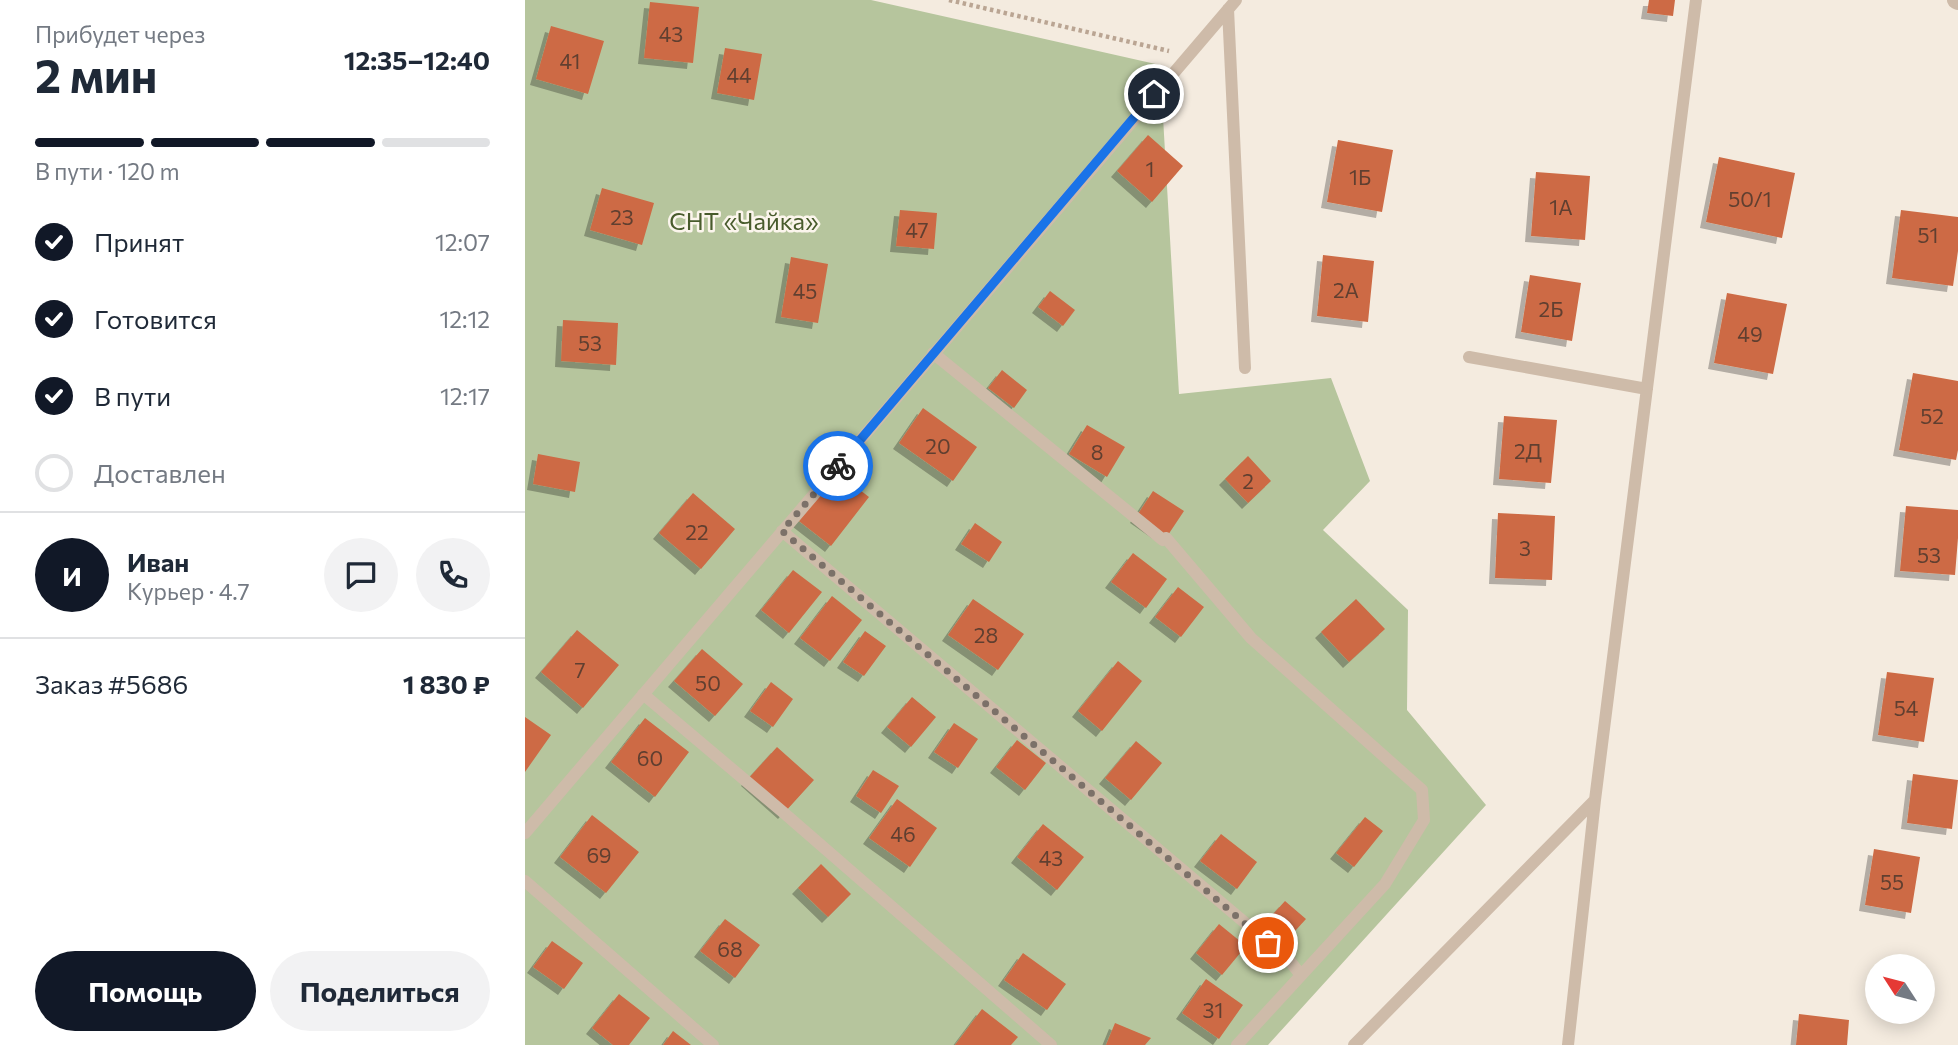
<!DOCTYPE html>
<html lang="ru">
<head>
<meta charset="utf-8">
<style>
	body { margin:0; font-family:Commissioner,sans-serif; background:#f2f2f3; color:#1f2937; height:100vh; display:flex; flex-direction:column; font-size:26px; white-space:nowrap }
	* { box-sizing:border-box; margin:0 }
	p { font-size:23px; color:#747a83 }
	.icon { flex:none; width:38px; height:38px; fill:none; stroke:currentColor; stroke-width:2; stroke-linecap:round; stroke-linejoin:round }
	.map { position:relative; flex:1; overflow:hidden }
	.details { display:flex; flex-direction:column; background:#fff; width:525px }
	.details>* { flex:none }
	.needle { width:46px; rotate:306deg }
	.tools { position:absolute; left:1340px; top:954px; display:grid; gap:14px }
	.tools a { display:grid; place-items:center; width:70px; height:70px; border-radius:50%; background:#fff; box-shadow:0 4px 18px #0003; font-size:35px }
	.pin { position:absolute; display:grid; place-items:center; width:60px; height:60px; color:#fff; margin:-30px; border:4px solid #fff; border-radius:50%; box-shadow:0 2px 7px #0007 }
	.courier { position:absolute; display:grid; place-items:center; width:70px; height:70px; margin:-35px; border:5px solid #1a73e8; border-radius:50%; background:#fff; color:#222; box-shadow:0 2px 9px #0007 }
	.summary em { font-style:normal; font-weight:700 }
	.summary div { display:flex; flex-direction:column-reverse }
	.summary { display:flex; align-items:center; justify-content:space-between; height:119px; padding:0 35px }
	h1 { font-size:46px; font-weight:700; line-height:52px }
	.bar { display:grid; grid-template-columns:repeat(4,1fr); gap:10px 7px; align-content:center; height:84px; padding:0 35px }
	.bar i { height:9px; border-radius:5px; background:#e0e1e3 }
	.bar .active { background:#111827 }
	.bar p { grid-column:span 4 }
	.line { display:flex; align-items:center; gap:18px; padding:0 35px; border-top:2px solid #e0e1e3 }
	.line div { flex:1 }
	.round { display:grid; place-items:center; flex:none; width:74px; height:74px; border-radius:37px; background:#f2f2f3 }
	ol { padding:0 35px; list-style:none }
	li { display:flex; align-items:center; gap:21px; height:77px }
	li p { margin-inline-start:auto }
	li .icon { padding:7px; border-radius:50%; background:#111827; color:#fff; stroke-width:4 }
	li:last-child { color:#747a83 }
	li i { width:38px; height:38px; border:4px solid #e0e1e3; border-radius:50% }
	.action { display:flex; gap:14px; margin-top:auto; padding:14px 35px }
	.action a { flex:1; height:80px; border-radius:42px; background:#111827; color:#fff; font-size:28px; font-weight:700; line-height:80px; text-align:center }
	.action a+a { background:#f2f2f3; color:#1f2937 }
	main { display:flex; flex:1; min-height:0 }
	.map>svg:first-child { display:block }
	.green { fill:#b6c59d }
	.building { fill:#cd6b44; filter:url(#shadow) }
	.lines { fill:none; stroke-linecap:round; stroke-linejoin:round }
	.path { stroke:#baa593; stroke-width:4.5; stroke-dasharray:3.5 3.5; stroke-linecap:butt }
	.lane { stroke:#cebba9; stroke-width:12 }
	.street { stroke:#cebba9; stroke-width:18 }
	.done { stroke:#7c7169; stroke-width:7; stroke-dasharray:0 12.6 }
	.route { stroke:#1a73e8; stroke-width:9 }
	.labels { text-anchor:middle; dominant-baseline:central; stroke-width:5; stroke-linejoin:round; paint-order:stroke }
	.number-label { font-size:21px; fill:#603f30 }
	.park-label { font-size:24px; fill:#485b2c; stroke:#fbf5ec }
</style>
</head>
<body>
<main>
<section class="details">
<div class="summary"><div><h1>2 мин</h1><p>Прибудет через</p></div><em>12:35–12:40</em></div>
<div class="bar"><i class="active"></i><i class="active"></i><i class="active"></i><i></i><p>В пути · 120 m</p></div>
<ol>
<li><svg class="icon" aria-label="check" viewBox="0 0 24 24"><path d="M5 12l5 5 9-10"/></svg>Принят<p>12:07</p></li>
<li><svg class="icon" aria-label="check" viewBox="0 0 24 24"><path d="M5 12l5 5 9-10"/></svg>Готовится<p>12:12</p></li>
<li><svg class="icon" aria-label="check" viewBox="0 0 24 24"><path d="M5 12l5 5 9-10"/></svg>В пути<p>12:17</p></li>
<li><i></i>Доставлен</li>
</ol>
<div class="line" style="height:126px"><b class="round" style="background:#111827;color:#fff">И</b><div><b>Иван</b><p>Курьер · 4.7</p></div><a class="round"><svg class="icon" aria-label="chat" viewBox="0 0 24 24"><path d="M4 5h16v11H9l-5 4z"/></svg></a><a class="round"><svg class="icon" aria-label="phone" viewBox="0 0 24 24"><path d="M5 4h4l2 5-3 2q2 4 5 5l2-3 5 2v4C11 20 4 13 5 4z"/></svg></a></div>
<div class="line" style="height:91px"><div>Заказ #5686</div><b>1 830 ₽</b></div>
<div class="action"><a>Помощь</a><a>Поделиться</a></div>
</section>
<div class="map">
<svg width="1433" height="1045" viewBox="0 0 1433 1045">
	<defs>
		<filter id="shadow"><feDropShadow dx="-6" dy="6" stdDeviation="0" flood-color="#0004"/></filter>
	</defs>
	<rect width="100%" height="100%" fill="#f4ebdf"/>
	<!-- green -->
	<path class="green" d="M0,0H346L635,65L654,394L806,378L845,481L798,530L883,610L882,710L961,805L743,1045H0Z"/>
	<!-- building -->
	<path class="building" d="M1124,0H1150L1148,16L1122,13Z
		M125,2L174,7L168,63L119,58Z
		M26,26L79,41L63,94L11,79Z
		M200,48L237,54L229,100L192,93Z
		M623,135L658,166L627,202L592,171Z
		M813,140L868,150L857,212L802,202Z
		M1194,157L1270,173L1257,238L1181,222Z
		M1011,172L1065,176L1060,240L1006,236Z
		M77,188L129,203L117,245L65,230Z
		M375,210L412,213L409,249L371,246Z
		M1376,210L1433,217V251L1428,286L1367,278Z
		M798,255L849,261L843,322L792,316Z
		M266,257L303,264L293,323L256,317Z
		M1005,275L1056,283L1047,341L996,332Z
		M525,291L550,310L538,326L513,307Z
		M1202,293L1262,304L1248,374L1189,363Z
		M38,320L93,323L91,365L36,361Z
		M477,370L502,390L489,408L463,388Z
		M1388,373L1433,381V450L1431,460L1374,450Z
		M398,408L452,447L428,481L374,443Z
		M979,416L1032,420L1026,483L974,479Z
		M562,425L600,447L582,477L544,454Z
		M13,454L55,462L50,492L8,484Z
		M723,456L746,481L723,503L700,479Z
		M313,473L344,497L306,546L274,521Z
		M628,491L659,511L641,538L611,517Z
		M168,493L210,529L176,569L134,533Z
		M1381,506L1433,510V538L1430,575L1375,571Z
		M973,513L1030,516L1027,580L970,578Z
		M450,523L477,542L464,562L436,544Z
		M608,553L642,579L621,608L586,582Z
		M268,570L297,592L264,633L236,610Z
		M653,587L679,607L656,637L630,617Z
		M307,596L337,620L305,661L275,638Z
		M448,599L499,634L473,670L423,635Z
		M831,599L860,629L824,662L796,632Z
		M52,630L94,665L58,708L16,672Z
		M340,631L361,646L339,676L318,662Z
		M177,649L218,684L190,716L149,681Z
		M593,661L617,681L577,731L553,711Z
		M1362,672L1409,678L1399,742L1353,735Z
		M246,682L268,699L248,727L225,711Z
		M387,697L411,717L386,747L362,727Z
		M0,717L26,735L0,772Z
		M120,718L164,752L130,797L86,762Z
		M429,723L453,739L433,768L409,752Z
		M492,740L521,763L500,790L471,767Z
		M611,741L637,763L606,800L580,778Z
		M252,747L289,780L259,813L222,780Z
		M348,770L374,786L356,813L331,796Z
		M1388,774L1433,780L1427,829L1382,823Z
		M372,799L412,828L385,867L344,838Z
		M67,815L114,852L81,893L35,857Z
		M840,817L858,831L829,867L811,853Z
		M518,824L559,857L532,890L492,857Z
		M696,834L732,862L712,889L675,861Z
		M1349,849L1395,857L1386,913L1340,905Z
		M296,864L326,894L303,917L273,888Z
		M760,901L781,919L760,942L740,923Z
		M200,919L235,945L210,978L175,951Z
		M694,924L721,946L697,975L671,953Z
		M27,941L58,963L39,989L8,967Z
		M498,953L541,984L522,1010L479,980Z
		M681,979L718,1005L694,1039L657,1013Z
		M94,994L125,1018L104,1045H88L67,1028Z
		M457,1009L493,1037L486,1045H430Z
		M1274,1014L1324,1020L1322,1045H1271Z
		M590,1023L626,1038L620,1045H581Z
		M148,1031L166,1045H138Z"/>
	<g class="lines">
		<!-- path -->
		<path class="path" d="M424,0L644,51"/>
		<!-- lane -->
		<path class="lane" d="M703,9L720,368
			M408,353L638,540L641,538L726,638L897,790L899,820L860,884L712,1045
			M944,357L1122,389
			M257,531L764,960L775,974
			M118,694L259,813L526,1045
			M0,833L711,0
			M0,881L188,1045
			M829,1045L1070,800
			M1043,1045L1070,800L1171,0"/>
		<!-- street -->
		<path class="street" d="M1431,0L1433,1"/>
	</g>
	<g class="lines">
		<!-- done -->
		<path class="done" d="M313,466L257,531L743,943"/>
		<!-- route -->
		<path class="route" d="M313,466L629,94"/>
	</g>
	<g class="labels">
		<!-- number labels -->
		<g class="number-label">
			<text x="146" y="33">43</text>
			<text x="45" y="60">41</text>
			<text x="214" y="74">44</text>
			<text x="625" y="168">1</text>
			<text x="835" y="176">1Б</text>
			<text x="1225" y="198">50/1</text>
			<text x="1036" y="206">1А</text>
			<text x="97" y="216">23</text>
			<text x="392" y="229">47</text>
			<text x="1403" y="234">51</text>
			<text x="821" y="289">2А</text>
			<text x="280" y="290">45</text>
			<text x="1026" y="308">2Б</text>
			<text x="1225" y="333">49</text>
			<text x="65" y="342">53</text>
			<text x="1407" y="415">52</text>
			<text x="413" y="445">20</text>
			<text x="1003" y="450">2Д</text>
			<text x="572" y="451">8</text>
			<text x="723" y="480">2</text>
			<text x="172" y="531">22</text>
			<text x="1000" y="547">3</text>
			<text x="1404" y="554">53</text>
			<text x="461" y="634">28</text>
			<text x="55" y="669">7</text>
			<text x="183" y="682">50</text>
			<text x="1381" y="707">54</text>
			<text x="125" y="757">60</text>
			<text x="378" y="833">46</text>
			<text x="74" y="854">69</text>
			<text x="526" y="857">43</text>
			<text x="1367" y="881">55</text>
			<text x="205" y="948">68</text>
			<text x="688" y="1009">31</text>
		</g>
		<!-- park labels -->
		<g class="park-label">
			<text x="219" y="220">СНТ «Чайка»</text>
		</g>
	</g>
</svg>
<div class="tools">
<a><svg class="needle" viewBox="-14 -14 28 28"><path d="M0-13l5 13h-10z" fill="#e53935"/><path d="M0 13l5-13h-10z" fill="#747a83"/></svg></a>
</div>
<div class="pin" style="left:743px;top:943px;background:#ea580c"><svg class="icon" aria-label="bag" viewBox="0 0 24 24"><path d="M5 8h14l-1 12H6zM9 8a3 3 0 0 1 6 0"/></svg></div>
<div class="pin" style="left:629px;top:94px;background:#1f2937"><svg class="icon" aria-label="home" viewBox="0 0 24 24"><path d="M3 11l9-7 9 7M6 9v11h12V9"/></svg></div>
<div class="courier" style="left:313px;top:466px"><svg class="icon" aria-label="bike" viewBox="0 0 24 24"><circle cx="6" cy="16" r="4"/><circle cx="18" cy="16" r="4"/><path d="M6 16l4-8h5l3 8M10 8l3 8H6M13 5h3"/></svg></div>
</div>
</main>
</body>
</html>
